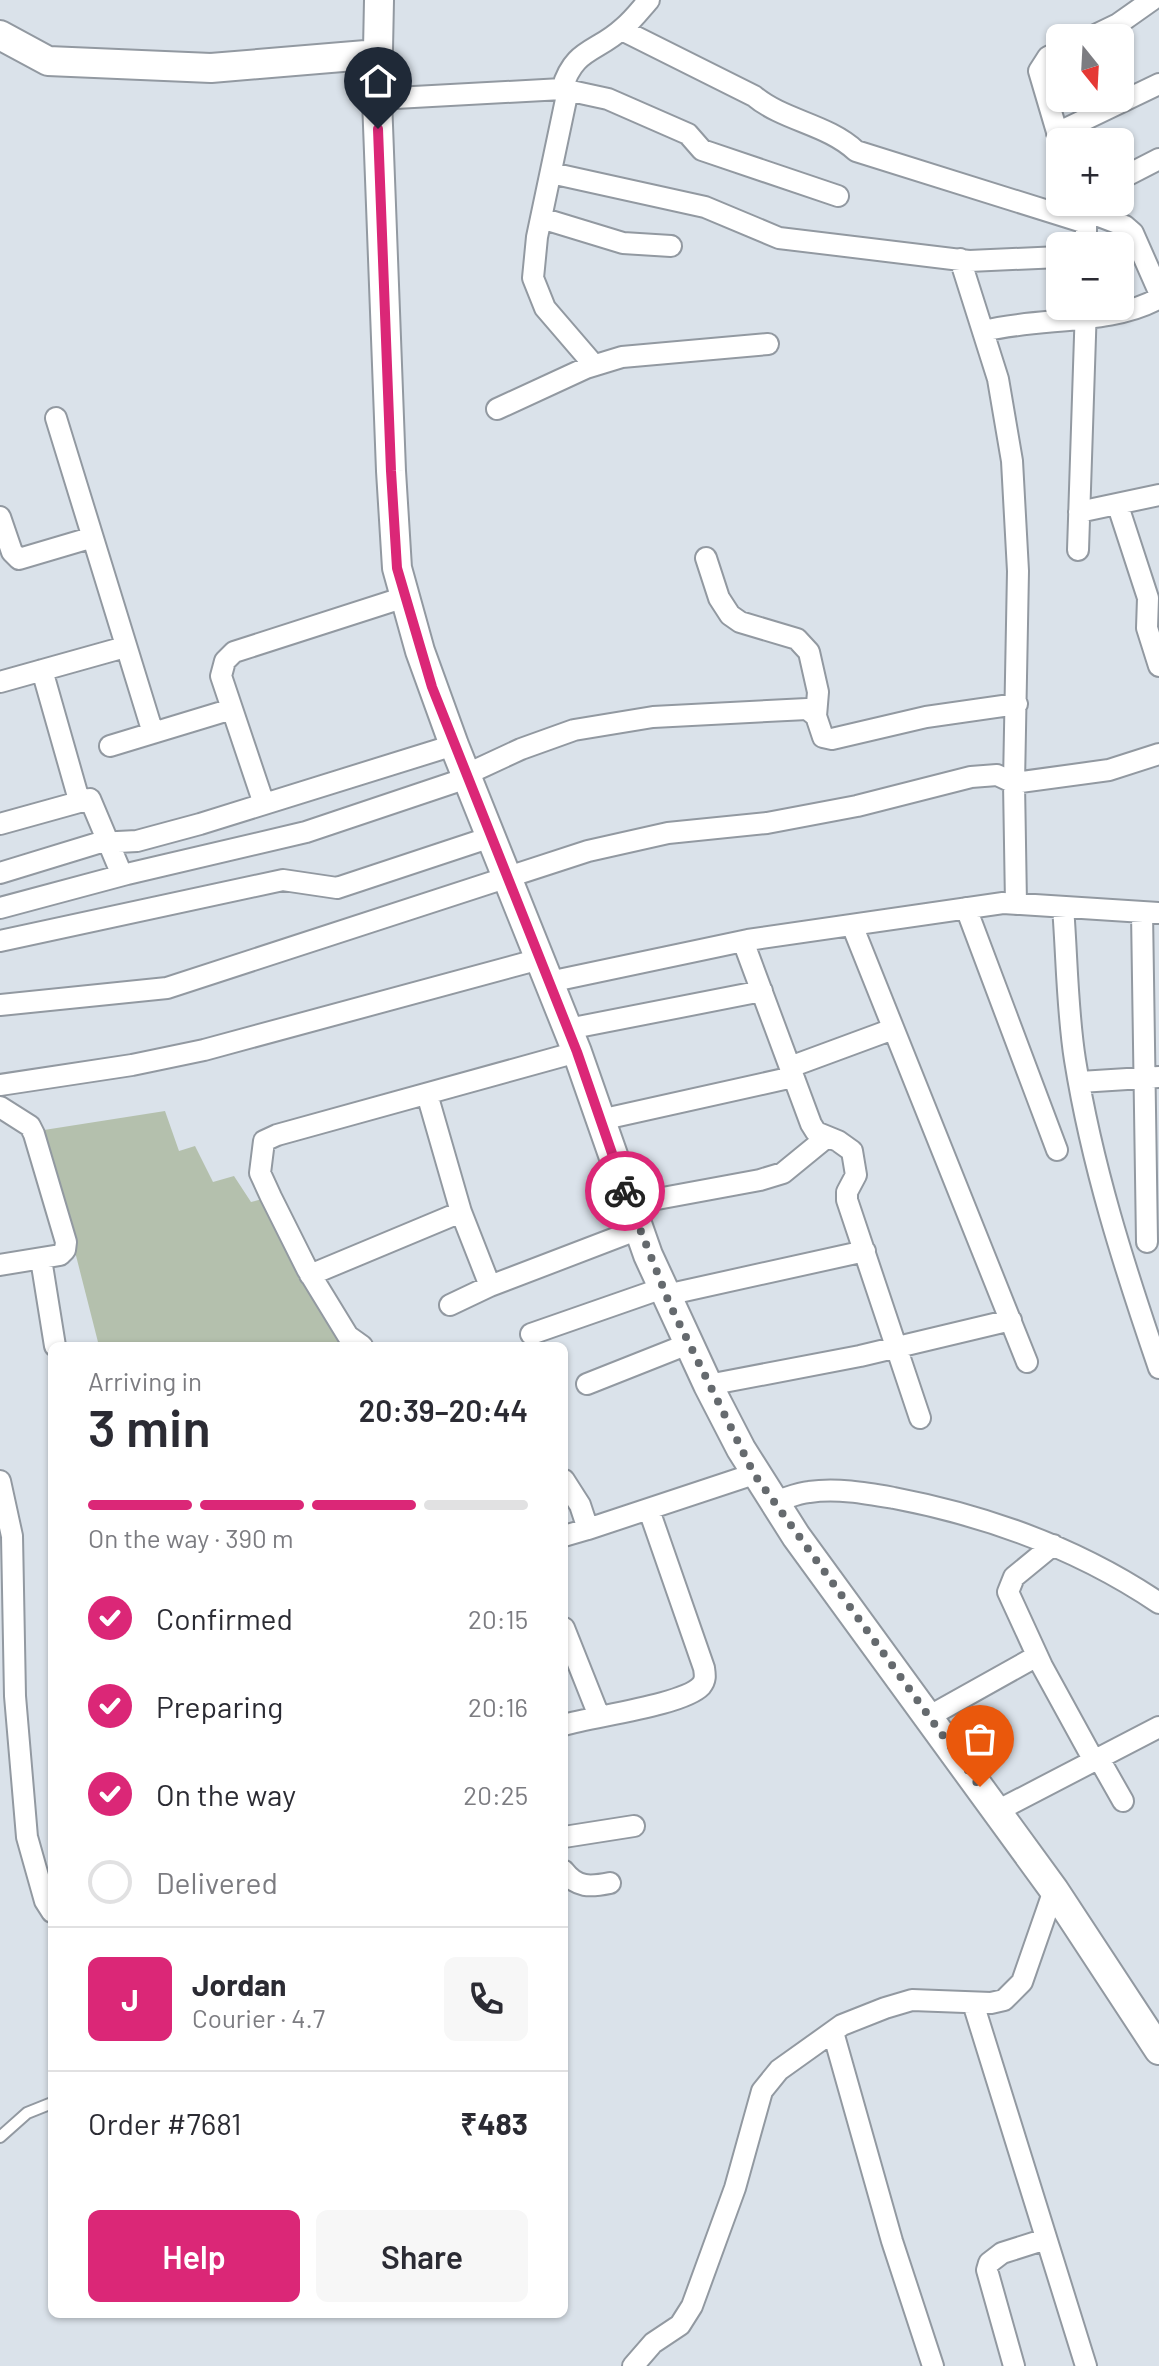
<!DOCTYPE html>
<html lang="en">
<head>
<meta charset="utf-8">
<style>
	body { margin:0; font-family:Barlow,sans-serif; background:#f7f7f7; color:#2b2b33; height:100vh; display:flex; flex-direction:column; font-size:30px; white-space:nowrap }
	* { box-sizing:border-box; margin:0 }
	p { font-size:26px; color:#7c7c81 }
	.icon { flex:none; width:44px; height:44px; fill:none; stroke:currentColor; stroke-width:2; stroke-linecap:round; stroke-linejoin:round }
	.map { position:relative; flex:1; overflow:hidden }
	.panel { position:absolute; left:48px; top:1342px; width:520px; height:976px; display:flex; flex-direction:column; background:#fff; border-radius:12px; box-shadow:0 2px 6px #0004 }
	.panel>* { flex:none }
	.needle { width:52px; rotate:162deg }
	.controls { position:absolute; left:1046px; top:24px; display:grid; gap:16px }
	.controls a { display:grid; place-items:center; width:88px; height:88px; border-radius:12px; background:#fff; box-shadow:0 2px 6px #0004; font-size:40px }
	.pin { position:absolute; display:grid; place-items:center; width:68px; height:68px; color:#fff; margin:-82px -34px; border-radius:50% 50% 50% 0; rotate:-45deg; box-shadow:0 0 8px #0007 }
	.pin .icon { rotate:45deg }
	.courier { position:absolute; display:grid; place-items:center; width:80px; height:80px; margin:-40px; border:6px solid #db2777; border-radius:50%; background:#fff; color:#222; box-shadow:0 2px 10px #0007 }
	.summary em { font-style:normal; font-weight:600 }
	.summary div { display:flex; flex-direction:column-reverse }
	.summary { display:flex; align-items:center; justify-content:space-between; height:136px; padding:0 40px }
	h1 { font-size:52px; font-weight:600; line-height:60px }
	.bar { display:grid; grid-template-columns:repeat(4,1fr); gap:12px 8px; align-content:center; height:96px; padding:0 40px }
	.bar i { height:10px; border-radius:6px; background:#e1e1e2 }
	.bar .on { background:#db2777 }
	.bar p { grid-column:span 4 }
	.line { display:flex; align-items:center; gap:20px; padding:0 40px; border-top:2px solid #e1e1e2 }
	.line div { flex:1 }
	.round { display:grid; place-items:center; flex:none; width:84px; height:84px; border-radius:12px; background:#f7f7f7 }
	ol { padding:0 40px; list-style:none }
	li { display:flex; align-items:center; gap:24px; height:88px }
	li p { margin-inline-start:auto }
	li .icon { padding:8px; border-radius:50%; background:#db2777; color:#fff; stroke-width:4 }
	li:last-child { color:#7c7c81 }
	li i { width:44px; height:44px; border:4px solid #e1e1e2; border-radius:50% }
	.button { display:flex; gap:16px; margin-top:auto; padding:16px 40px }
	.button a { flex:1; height:92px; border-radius:12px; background:#db2777; color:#fff; font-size:32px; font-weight:600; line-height:92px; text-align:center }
	.button a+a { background:#f7f7f7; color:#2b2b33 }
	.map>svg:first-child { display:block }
	.green { fill:#b4c0ad }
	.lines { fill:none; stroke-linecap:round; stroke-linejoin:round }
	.lane-casing { stroke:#9299a1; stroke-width:14 }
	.street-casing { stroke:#9299a1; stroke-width:24 }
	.secondary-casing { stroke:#9299a1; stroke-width:32 }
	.lane { stroke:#fff; stroke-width:10 }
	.street { stroke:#fff; stroke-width:20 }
	.secondary { stroke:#fff; stroke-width:28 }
	.done { stroke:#656a6e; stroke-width:8; stroke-dasharray:0 14.4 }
	.route { stroke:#db2777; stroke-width:10 }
</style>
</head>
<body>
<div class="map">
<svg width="1159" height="2366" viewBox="0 0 1159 2366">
	<rect width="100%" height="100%" fill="#dae2ea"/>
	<!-- green -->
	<path class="green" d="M165,1111L179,1151L195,1146L213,1182L234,1176L251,1202L262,1199L349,1346H99L44,1130Z"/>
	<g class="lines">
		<defs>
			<path id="lane" d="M0,2137L27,2113L52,2103"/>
			<path id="street" d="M622,30L754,96C784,121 827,124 856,151L1086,223
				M1089,38L1118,24L1152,0
				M1060,51L1048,57L1039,71L1060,142
				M562,89C574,48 596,53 623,28C633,20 641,9 649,0
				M568,90L537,237L533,278L545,308L594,365
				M377,99L562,89L608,99L688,134L702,150L838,196
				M1057,133L1159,84
				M551,173L705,207L779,238L969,261L1060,257
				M1120,179L1159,159
				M1086,202L1091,213L1125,226L1133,233L1159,292
				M541,218L623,243L671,246
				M1086,246V223L1091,213
				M960,259L998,379L1012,461L1018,571L1014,783L1016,904
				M984,331C1038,317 1113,325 1159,298
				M497,409L586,368L622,357L768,344
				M56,418L153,733
				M1118,506L1148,598L1147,628L1159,666
				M1079,512L1159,495
				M0,517L12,552L19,559L90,538
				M1078,550L1086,306
				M706,558L719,598L730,615L740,622L797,639L809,652L818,692L816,716
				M42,670L79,800
				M0,682L125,647
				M110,746L232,709
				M465,775L521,749L574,730L653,717L807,709L816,716L823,737L832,739L926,717L1017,704
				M264,804L221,676L225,661L234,652L405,597
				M0,824L90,799L122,875
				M0,873L98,843L137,841L200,824L454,745
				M1063,907C1067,957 1067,1010 1075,1060C1092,1166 1124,1266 1159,1368
				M0,908L127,874L306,832L467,778
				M966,908L1057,1150
				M1142,912L1147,1242
				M852,925L1027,1362
				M0,941L283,880L337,888L491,837
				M743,941L811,1124L816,1132L838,1141L852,1151L856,1175L847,1192V1200L920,1418
				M549,982L748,940L1003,903L1159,913
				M0,1005L167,988L588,851L668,833L767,823L857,806L971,777L997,775L1014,783L1109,770L1159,754
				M568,1029L762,991
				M790,1067L893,1029
				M1080,1082L1159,1077
				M0,1085L132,1065L204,1050L540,959
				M427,1094L461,1212L490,1286
				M0,1107L30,1126L34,1134L66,1242L65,1250L60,1255L0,1265
				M600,1120L793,1077
				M630,1204L760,1180L783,1173L827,1137
				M41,1259L55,1346
				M310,1275L461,1212
				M666,1295L865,1251
				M450,1305L490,1286L639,1229
				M531,1334L663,1288
				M362,1346L348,1336L307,1269L271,1197L260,1173L264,1141L277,1135L577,1052
				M587,1384L688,1344
				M708,1385L860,1356L1011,1320
				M564,1480L580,1505L588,1529L754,1474
				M0,1481L12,1536L15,1696L27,1837L45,1901L52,1912
				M773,1502C785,1499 797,1493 809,1492C837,1488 865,1493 894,1498C988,1516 1079,1549 1159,1603
				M564,1536L588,1529
				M1053,1545L1014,1577L1008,1592L1042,1666L1093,1759
				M564,1628L599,1716
				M928,1717L1037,1656
				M564,1725C594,1716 683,1705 701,1686C706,1680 705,1675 704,1668L649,1510
				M1098,1757L1123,1801
				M997,1811L1159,1727
				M564,1837L634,1826
				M564,1871C577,1888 590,1887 610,1883
				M973,2003L1086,2366
				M833,2032L892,2241L933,2366
				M633,2366L653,2343L680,2325L692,2306L735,2188L762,2091L779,2070L842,2025L885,2008L912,2000L991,2003L1004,2000L1022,1982L1054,1890
				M1014,2366L987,2270L989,2263L1002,2253L1046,2239"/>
			<path id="secondary" d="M379,0L377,99L391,471L397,568L420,651L454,745L577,1052L648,1255L708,1385L741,1449L796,1536L1054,1890L1159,2050
				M0,35L48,61L211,68L378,54"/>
		</defs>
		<!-- lane casing -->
		<use href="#lane" class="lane-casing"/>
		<!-- street casing -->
		<use href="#street" class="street-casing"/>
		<!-- secondary casing -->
		<use href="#secondary" class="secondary-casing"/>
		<!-- lane -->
		<use href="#lane" class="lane"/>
		<!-- street -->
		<use href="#street" class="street"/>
		<!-- secondary -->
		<use href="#secondary" class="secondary"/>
	</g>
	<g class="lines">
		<!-- done -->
		<path class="done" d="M625,1191L670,1305L754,1474L980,1787"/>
		<!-- route -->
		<path class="route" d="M378,129L391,471L397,568L432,687L577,1052L625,1191"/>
	</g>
</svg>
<div class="controls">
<a><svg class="needle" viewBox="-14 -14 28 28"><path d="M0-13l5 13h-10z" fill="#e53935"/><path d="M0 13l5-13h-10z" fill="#7c7c81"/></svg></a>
<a>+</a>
<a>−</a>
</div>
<div class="pin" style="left:980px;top:1787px;background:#ea580c"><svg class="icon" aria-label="bag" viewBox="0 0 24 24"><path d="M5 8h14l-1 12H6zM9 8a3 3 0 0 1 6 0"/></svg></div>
<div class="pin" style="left:378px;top:129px;background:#1f2937"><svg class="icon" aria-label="home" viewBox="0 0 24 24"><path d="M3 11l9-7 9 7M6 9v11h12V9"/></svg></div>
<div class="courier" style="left:625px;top:1191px"><svg class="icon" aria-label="bike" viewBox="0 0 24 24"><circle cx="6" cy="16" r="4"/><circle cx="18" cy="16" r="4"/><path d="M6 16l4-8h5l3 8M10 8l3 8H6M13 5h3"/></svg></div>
<section class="panel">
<div class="summary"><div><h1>3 min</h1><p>Arriving in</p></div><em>20:39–20:44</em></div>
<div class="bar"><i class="on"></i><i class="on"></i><i class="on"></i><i></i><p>On the way · 390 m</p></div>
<ol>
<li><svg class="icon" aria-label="check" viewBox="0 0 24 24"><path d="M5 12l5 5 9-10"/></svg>Confirmed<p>20:15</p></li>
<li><svg class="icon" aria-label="check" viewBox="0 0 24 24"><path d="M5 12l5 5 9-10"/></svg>Preparing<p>20:16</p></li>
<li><svg class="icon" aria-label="check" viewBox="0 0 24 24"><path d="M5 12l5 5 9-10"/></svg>On the way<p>20:25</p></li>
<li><i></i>Delivered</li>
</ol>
<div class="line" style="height:144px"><b class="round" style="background:#db2777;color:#fff">J</b><div><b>Jordan</b><p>Courier · 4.7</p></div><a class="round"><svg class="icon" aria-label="phone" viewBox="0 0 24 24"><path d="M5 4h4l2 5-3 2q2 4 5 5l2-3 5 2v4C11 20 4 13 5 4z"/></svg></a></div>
<div class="line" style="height:104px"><div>Order #7681</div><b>₹483</b></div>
<div class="button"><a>Help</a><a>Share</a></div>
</section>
</div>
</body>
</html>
